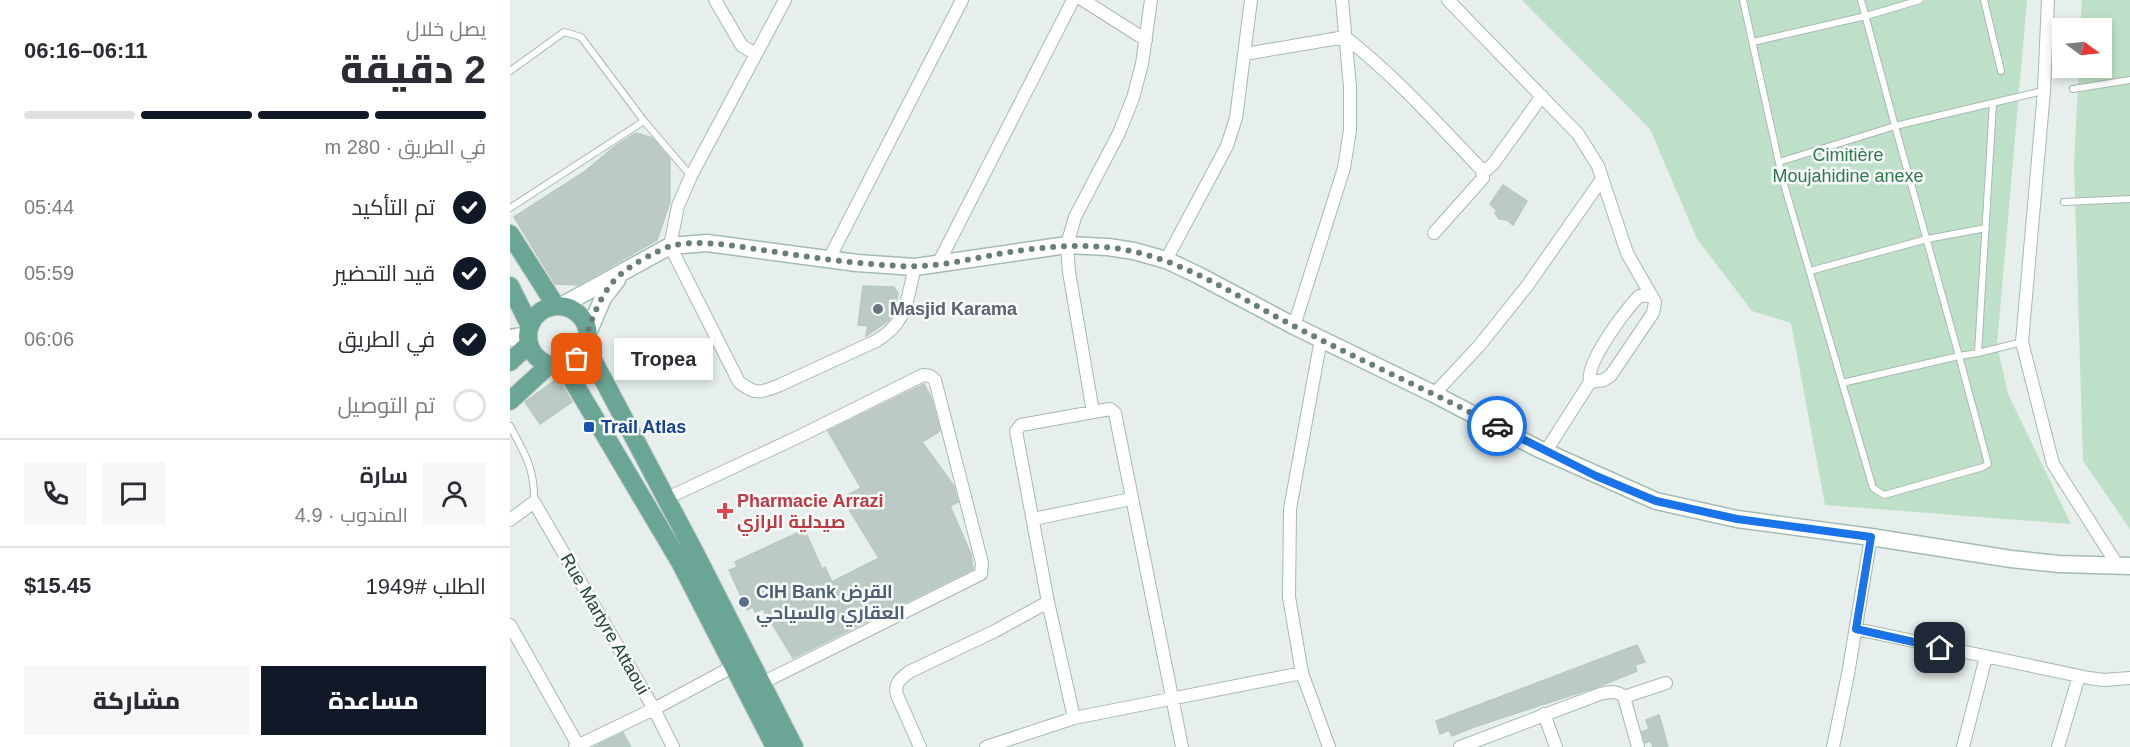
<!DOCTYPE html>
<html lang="ar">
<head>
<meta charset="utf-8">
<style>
	body { margin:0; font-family:Helvetica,Cairo,sans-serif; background:#f7f7f7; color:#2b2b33; direction:rtl; height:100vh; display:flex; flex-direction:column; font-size:22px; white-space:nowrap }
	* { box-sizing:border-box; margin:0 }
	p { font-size:20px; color:#7c7c81 }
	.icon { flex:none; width:33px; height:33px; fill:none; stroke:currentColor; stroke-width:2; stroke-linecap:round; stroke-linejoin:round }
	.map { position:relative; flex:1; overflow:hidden; direction:ltr }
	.sheet { display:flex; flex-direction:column; background:#fff; width:510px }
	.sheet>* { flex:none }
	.needle { width:39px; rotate:105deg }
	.buttons { position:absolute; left:1542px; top:18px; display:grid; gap:12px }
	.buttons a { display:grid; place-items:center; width:60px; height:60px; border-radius:0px; background:#fff; box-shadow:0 3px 9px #0003; font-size:30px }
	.pin { position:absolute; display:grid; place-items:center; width:51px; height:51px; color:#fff; margin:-26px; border-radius:12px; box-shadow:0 3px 9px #0006 }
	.courier { position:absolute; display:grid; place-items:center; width:60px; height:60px; margin:-30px; border:4px solid #1a73e8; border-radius:50%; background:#fff; color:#222; box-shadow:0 2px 8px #0007 }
	.bubble { position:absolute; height:42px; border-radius:0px; background:#fff; box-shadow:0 3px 9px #0003; font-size:20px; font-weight:800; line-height:42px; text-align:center; direction:rtl }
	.summary em { font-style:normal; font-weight:800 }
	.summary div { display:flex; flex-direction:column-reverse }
	.summary { display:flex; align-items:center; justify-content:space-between; height:102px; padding:0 24px }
	h1 { font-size:39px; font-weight:800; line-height:45px }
	.bar { display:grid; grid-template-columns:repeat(4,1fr); gap:9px 6px; align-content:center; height:72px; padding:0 24px }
	.bar i { height:8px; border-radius:4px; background:#e1e1e2 }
	.bar .current { background:#111827 }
	.bar p { grid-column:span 4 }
	.line { display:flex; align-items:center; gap:15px; padding:0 24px; border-top:2px solid #e1e1e2 }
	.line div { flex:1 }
	.round { display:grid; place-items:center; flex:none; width:63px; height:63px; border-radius:0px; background:#f7f7f7 }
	ol { padding:0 24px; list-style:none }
	li { display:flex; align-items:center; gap:18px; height:66px }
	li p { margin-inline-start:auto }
	li .icon { padding:6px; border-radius:50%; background:#111827; color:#fff; stroke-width:4 }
	li:last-child { color:#7c7c81 }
	li i { width:33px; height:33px; border:3px solid #e1e1e2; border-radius:50% }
	.primary-button { display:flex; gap:12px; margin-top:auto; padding:12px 24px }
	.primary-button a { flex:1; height:69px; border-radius:0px; background:#111827; color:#fff; font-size:24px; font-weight:800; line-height:69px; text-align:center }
	.primary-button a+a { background:#f7f7f7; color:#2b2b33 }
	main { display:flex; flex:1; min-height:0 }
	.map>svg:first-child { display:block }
	.green { fill:#bfe0c8 }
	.building { fill:#bbcac4; stroke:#b8c9c2; stroke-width:1.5 }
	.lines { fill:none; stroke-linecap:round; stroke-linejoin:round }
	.lane-casing { stroke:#a8b8b2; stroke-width:8 }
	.street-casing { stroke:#a8b8b2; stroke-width:14 }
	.secondary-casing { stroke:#a4bbb3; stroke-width:19 }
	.primary-casing { stroke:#c2cac8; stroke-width:20 }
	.lane { stroke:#fff; stroke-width:6 }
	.street { stroke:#fff; stroke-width:12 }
	.secondary { stroke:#fff; stroke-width:16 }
	.primary { stroke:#6aa596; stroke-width:18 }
	.done { stroke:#687f78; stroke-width:6; stroke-dasharray:0 10.8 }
	.route { stroke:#1a73e8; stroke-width:8 }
	.worship-dot { fill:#6b7280; stroke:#f7fbf9; stroke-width:2 }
	.transit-dot { fill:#1a4fb4; stroke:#f7fbf9; stroke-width:2 }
	.health-dot { fill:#e0444e; stroke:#f7fbf9; stroke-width:2 }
	.service-dot { fill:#5c6f8a; stroke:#f7fbf9; stroke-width:2 }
	.labels { text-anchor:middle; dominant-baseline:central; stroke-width:5; stroke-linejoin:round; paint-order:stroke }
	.park-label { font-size:18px; fill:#2d7a4b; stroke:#f7fbf9 }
	.worship-label { font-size:18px; font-weight:bold; fill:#5b616d; stroke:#f7fbf9; text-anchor:start }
	.transit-label { font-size:18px; font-weight:bold; fill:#164399; stroke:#f7fbf9; text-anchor:start }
	.health-label { font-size:18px; font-weight:bold; fill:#be3a42; stroke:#f7fbf9; text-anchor:start }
	.service-label { font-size:18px; font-weight:bold; fill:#4e5e75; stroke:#f7fbf9; text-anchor:start }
	.street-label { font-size:18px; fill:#24423a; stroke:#f7fbf9 }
</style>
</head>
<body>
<main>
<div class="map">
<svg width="1620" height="747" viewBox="0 0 1620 747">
	<rect width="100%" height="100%" fill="#e6efeb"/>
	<!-- green -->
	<path class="green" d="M1012,0H1517L1487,345L1498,394L1561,524L1315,505L1281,323L1242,311L1187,239L1140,129Z
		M1572,0H1620V529L1573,461L1564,165L1569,68H1592V28H1570Z"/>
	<!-- building -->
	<path class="building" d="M126,133L142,138L160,159V202L147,240L68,285L45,284L4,217L74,172L104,147Z
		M993,185L1017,201L1003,225L997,220L989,219L985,213L987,211L980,204Z
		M353,286L384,287L388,293L385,310L378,321L356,336L358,326L348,325Z
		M48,378L62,402L30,424L15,402Z
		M414,384L421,397L430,431L412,442L444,486L448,502L440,506L461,554L463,569L283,658L253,609L245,612L243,607L237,610L219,570L227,567L225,562L291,531L294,537L297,535L312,569L315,567L322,582L369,558L332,498L351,488L318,431Z
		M1127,645L1135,662L1125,665L1127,671L1090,686L964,727L942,736L939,730L930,734L926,721Z
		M1149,715L1158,747H1143L1141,741L1135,743L1132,732L1139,729L1136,720Z
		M113,733L121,747H84L86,746Z"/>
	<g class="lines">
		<defs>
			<path id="lane" d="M1233,0L1273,181L1363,488L1374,495L1473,467L1478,464L1449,356L1332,383
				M1474,0L1491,71
				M1243,42L1356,16L1410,0
				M0,71L54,32L71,37L134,121L181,176
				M1563,89L1620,80
				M1269,162L1385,126L1351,0
				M1554,202L1620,199
				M0,208L134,121
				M1300,271L1417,239L1476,228
				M1512,342L1468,353L1449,356L1385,126L1533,91
				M1468,353L1483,103
				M0,426C15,454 25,469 24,502"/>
			<path id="street" d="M205,0L232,46L246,54
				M275,0L181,176L168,206L160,246L229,382C245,395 251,393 270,385L366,341C398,322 396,301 405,267
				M573,0L636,40
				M938,0L1068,134L1088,166L1117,253L1145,302L1143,313L1101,375L1094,380L1080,382L1036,451
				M1538,0L1534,91L1512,342L1543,464L1608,566
				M735,54L835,37C884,75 926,122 969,167L976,170L983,164L1032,96
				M924,233L973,178L972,169
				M319,259L452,0
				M656,260L717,146L726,118L741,0
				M428,264L563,0
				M784,326L834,168L840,130V87L832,0
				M811,339L780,509L779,597L792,673L819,747
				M1080,382C1075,363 1115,311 1129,296H1142
				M924,394L969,346L1017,286L1092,179
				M583,412L559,272L557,245L565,217L609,133L623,98L632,64L641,0
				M155,499L288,437L413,375L420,376L425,380L472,563L471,574L252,683
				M523,519L621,499
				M0,520L24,502L144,709L163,747
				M0,625L69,747
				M1346,629L1579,678L1594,680L1620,678
				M1114,697L1156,683
				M1034,714L1046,747
				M564,718L538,602L506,431L511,425L600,409L605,413L672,747
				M65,747L144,709L224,666
				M410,747L387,695C384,683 390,679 399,672L485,631L538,602
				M476,747L564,718L792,673
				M950,747L1090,694C1099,692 1108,690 1114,697L1128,747
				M1323,747L1338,674L1361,537
				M1453,747L1476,657
				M1548,747L1569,676"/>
			<path id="secondary" d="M51,306L160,246L197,243L347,263L405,267L557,245L598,247L624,251L656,260L688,275L784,326L924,394L1027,448L1146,501L1227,519L1361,537L1501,559L1549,564L1620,566
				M78,333L93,298L107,280
				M0,338L18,335"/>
			<path id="primary" d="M0,234L46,306
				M0,286L20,326
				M18 336a30 30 0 1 1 60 0a30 30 0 1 1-60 0Z
				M76,347L185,553L284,747
				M0,362L19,344
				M54,366L170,562L265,747
				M0,401L39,365"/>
		</defs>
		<!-- lane casing -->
		<use href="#lane" class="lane-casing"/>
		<!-- street casing -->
		<use href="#street" class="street-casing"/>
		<!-- secondary casing -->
		<use href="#secondary" class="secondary-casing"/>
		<!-- primary casing -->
		<use href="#primary" class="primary-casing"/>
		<!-- lane -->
		<use href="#lane" class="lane"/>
		<!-- street -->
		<use href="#street" class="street"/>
		<!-- secondary -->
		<use href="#secondary" class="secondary"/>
		<!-- primary -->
		<use href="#primary" class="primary"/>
	</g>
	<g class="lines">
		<!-- done -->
		<path class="done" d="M67,359C77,346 74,346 78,331C84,312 95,287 111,274C121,265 148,250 161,246C191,239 223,246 253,250C299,257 345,264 391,266C423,268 456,260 488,254C524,248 559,244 595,247C665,253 723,295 784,326C851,361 920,391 987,426"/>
		<!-- route -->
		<path class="route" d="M987,426L1086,476L1146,501L1227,519L1361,537L1346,629L1430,648"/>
	</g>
	<!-- markers -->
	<circle class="worship-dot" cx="368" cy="309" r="6"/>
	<rect class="transit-dot" x="73" y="421" width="12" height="12" rx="3"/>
	<path class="health-dot" d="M212 502h6v6h6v6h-6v6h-6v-6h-6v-6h6z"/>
	<circle class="service-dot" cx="234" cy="602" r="6"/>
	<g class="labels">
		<!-- park labels -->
		<g class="park-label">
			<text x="1338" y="155">Cimitière<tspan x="1338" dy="21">Moujahidine anexe</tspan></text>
		</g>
		<!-- worship labels -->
		<g class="worship-label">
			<text x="380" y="309">Masjid Karama</text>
		</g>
		<!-- transit labels -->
		<g class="transit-label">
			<text x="91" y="427">Trail Atlas</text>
		</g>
		<!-- health labels -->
		<g class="health-label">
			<text x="227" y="501">Pharmacie Arrazi<tspan x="227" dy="21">صيدلية الرازي</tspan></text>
		</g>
		<!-- service labels -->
		<g class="service-label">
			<text x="246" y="592">CIH Bank القرض<tspan x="246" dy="21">العقاري والسياحي</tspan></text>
		</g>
		<!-- street labels -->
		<g class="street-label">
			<text transform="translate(95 624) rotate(60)">Rue Martyre Attaoui</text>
		</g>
	</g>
</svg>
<div class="buttons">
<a><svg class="needle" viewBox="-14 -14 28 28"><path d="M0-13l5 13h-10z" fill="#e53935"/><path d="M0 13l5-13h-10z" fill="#7c7c81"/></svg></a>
</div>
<div class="pin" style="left:67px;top:359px;background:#ea580c"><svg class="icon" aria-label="bag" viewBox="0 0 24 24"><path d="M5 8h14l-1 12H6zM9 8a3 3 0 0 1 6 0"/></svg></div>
<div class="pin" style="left:1430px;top:648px;background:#1f2937"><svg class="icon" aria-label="home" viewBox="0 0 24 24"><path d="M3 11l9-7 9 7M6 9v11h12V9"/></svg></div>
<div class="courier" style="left:987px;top:426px"><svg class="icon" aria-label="car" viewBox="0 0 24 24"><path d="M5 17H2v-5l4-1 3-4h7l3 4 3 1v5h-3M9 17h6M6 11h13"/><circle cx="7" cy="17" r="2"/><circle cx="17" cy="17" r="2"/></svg></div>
<div class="bubble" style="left:104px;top:338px;width:99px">Tropea</div>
</div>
<section class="sheet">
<div class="summary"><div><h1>2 دقيقة</h1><p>يصل خلال</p></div><em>06:11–06:16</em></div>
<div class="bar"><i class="current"></i><i class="current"></i><i class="current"></i><i></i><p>في الطريق · 280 m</p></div>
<ol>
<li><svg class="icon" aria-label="check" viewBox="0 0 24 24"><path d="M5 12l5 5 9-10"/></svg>تم التأكيد<p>05:44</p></li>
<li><svg class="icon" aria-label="check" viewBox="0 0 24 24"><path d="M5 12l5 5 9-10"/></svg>قيد التحضير<p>05:59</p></li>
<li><svg class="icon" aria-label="check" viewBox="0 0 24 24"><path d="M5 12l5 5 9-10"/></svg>في الطريق<p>06:06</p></li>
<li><i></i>تم التوصيل</li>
</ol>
<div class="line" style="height:108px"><a class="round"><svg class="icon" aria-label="person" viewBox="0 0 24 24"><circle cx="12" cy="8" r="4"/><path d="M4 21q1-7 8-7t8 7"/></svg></a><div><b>سارة</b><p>المندوب · 4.9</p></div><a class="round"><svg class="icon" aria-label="chat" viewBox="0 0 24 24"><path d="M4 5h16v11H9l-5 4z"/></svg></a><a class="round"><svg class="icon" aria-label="phone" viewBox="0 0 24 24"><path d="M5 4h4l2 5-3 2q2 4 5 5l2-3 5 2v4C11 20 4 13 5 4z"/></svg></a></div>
<div class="line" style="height:78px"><div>الطلب #1949</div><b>$15.45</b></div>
<div class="primary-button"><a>مساعدة</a><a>مشاركة</a></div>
</section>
</main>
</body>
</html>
